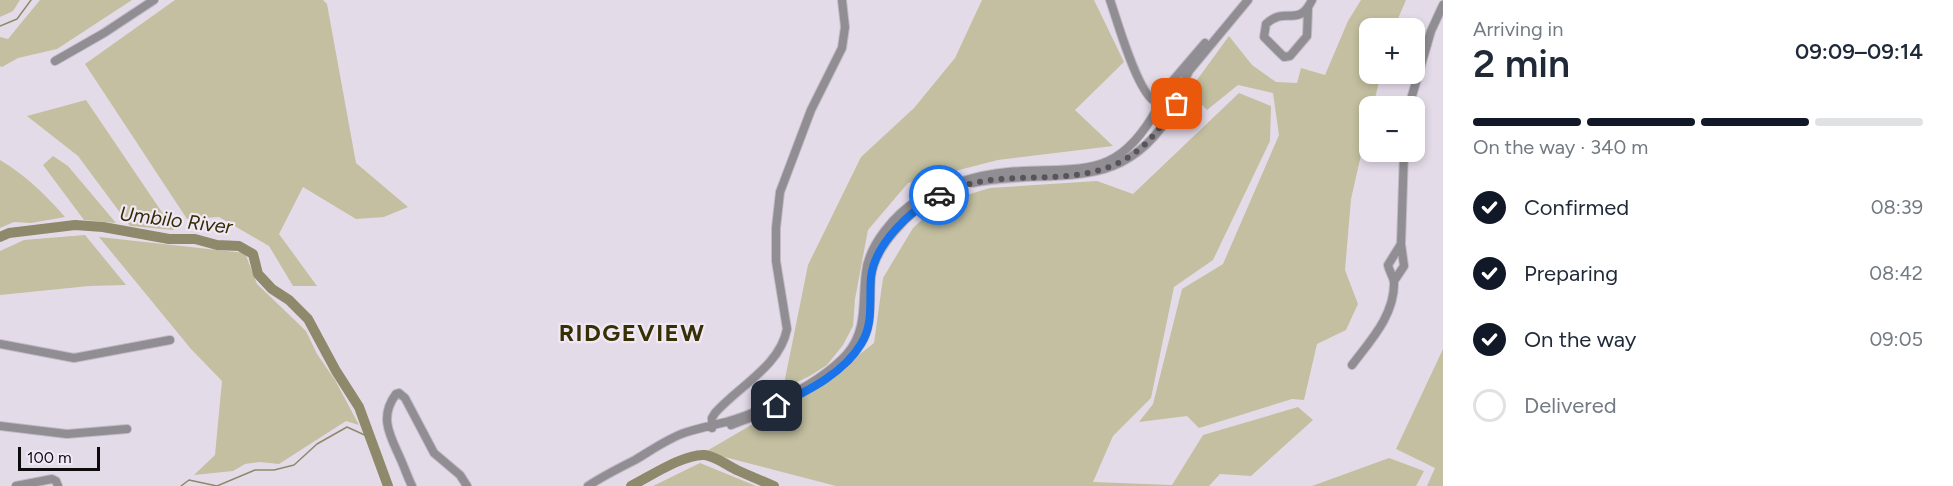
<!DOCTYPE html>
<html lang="en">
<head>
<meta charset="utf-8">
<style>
	body { margin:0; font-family:Figtree,sans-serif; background:#f6f6f7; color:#1f2937; height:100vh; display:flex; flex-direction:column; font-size:22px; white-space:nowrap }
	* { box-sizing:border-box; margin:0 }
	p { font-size:20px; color:#747a83 }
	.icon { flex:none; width:33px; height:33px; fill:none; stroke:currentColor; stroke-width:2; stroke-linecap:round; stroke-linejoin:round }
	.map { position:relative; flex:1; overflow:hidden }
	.side { display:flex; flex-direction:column; background:#fff; width:510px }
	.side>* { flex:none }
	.buttons { position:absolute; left:1359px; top:18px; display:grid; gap:12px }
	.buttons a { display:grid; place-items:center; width:66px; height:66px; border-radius:12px; background:#fff; box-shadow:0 3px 9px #0003; font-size:30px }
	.scale { position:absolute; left:18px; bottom:15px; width:82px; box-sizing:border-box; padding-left:6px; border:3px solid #0e0b0f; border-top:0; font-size:16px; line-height:21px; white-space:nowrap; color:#0e0b0f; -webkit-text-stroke:4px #f1e8f6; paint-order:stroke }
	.pin { position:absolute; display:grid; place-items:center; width:51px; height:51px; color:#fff; margin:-26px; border-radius:12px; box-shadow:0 3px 9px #0006 }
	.courier { position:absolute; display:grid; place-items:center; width:60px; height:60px; margin:-30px; border:4px solid #1a73e8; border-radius:50%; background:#fff; color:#222; box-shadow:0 2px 8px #0007 }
	.overview em { font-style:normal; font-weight:600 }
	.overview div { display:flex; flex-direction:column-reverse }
	.overview { display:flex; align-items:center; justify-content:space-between; height:102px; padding:0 30px }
	h1 { font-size:39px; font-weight:600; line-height:45px }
	.bar { display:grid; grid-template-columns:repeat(4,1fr); gap:9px 6px; align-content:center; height:72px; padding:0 30px }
	.bar i { height:8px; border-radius:4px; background:#e0e1e3 }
	.bar .active { background:#111827 }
	.bar p { grid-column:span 4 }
	ol { padding:0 30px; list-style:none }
	li { display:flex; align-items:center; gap:18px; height:66px }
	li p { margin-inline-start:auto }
	li .icon { padding:6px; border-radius:50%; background:#111827; color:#fff; stroke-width:4 }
	li:last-child { color:#747a83 }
	li i { width:33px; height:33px; border:3px solid #e0e1e3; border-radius:50% }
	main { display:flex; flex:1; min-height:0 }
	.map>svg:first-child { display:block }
	.green { fill:#c3bfa0 }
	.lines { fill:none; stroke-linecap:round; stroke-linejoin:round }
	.stream { stroke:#8d896a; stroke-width:1.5 }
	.river { stroke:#8d896a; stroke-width:10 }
	.minor-casing { stroke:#c2bac6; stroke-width:10 }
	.minor { stroke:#908d93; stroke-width:8 }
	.done { stroke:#59545b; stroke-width:6; stroke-dasharray:0 10.8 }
	.route { stroke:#1a73e8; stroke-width:8 }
	.labels { text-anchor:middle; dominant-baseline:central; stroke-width:4.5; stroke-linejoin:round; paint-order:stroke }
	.water-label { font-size:20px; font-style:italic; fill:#332d02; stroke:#f1e8f6 }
	.district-label { font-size:24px; font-weight:bold; letter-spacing:1.5px; fill:#363004; stroke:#f1e8f6 }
</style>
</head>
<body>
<main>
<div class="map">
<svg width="1443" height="486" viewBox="0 0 1443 486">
	<rect width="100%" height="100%" fill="#e4dbe9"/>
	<!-- green -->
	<path class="green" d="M0,0H20L13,11L0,17Z
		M40,0H132L57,49L18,58L2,67L0,66V37L8,39Z
		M175,0H323L327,4L356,163L408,207L384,217L356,219L303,187L279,234L317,286H293L269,246L219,217L187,219L85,64Z
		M982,0H1094L1124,62L1075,110L1113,146L998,160L908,183L868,230L855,299L853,326L843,345L827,365L808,377L786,387L785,379L808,265L861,157L914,108L955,58Z
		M1361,0H1406L1394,28H1370V74H1381L1373,106H1370L1369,120L1351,199L1345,270L1358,304L1346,330L1317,344L1304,400L1292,399L1199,428L1187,416L1139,422L1153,404L1182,289L1223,264L1279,135L1273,93L1238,85L1207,110L1189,91L1229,36L1252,65L1276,82L1297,83L1301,68L1325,75L1348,21Z
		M1239,93L1271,106L1270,141L1213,260L1174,287L1151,398L1113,436L1093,482L1172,485L1203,435L1298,407L1313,420L1251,476L1220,474L1209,486H836L705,452L826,381L874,343L883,278L913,228L940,203L990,188L1097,181L1133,194Z
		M86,100L174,230L130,226L78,156L27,116Z
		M53,156L68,166L116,223L84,220L43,165Z
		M0,160C25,175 45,194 65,217L31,223L14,222L0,228Z
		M85,235L126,285L89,286L0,295V251L24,240Z
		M99,237L245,253L257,284L306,331L317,354L335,380L359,425L346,421L279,464L260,462L245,464L233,471L194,475L215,455L222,381L191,349Z
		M1443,349V486H1427L1435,468L1396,449Z
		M1389,458L1424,471L1416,486H1312Z
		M700,463L756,486H653Z"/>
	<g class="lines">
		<!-- stream -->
		<path class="stream" d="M0,26L17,19L31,0
			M181,486L189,480L217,486L255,470H274L294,465L317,444L347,427L369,437"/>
		<!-- river -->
		<path class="river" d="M0,237L9,233L75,225L103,227L169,239H195L217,245L239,246L253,254L258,274L272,289L289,300L308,319L336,371L359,407L388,486
			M631,486C649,477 685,453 705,455C718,457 727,466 739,471C750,476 762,481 774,486"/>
		<defs>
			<path id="minor" d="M1110,0C1117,20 1138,95 1156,102
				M1308,9L1307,36L1290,56L1284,57L1264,37L1266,24C1286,5 1298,29 1312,0
				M55,61L104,33L154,0
				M1169,85L1205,43
				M1169,85L1178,88L1180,96L1174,108L1164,110L1158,107L1156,100L1160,92Z
				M1180,90L1189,71L1248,0
				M1409,106L1431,31L1443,5
				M972,183C1054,166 1123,199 1174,108
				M1394,281L1404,266L1401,244
				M0,344L74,358L170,340
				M849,360C876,329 868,314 871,277C874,248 908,212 933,199
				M1352,365C1370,341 1395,315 1394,282C1393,276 1389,271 1388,265L1401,244L1404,152
				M731,425L757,415
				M0,426L67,434L127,429
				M712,428V418L715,413C739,386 780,366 787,329L776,261V228L780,192L811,110L842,48L845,27L842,0
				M16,486L52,479L56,481L58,486
				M412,486C408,478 405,469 401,460C391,437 378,418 396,394L399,393L405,398L434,453L460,475L467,486
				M588,486C603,476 619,468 635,460C652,450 668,438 687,432C700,428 713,425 726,422C764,411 821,383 847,354C868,330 862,301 866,272C869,245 895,214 918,200C945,185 977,175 1008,172C1080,166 1117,183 1158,107"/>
		</defs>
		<!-- minor casing -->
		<use href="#minor" class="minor-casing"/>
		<!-- minor -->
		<use href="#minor" class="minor"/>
	</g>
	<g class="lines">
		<!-- done -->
		<path class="done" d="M939,195C959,186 980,180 1002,179C1051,175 1102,183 1142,147C1157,134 1165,119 1177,104"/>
		<!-- route -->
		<path class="route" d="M777,406C807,391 843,374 861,344C874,324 869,300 871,277C875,243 911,210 939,195"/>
	</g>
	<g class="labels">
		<!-- water labels -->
		<g class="water-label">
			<text transform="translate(176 220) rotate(7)">Umbilo River</text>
		</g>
		<!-- district labels -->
		<g class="district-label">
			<text x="632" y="332">RIDGEVIEW</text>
		</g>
	</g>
</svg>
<div class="buttons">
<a>+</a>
<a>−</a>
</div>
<div class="scale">100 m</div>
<div class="pin" style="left:1177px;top:104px;background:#ea580c"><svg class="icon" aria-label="bag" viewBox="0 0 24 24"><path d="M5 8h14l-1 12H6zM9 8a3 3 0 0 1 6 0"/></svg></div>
<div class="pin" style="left:777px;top:406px;background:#1f2937"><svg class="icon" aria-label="home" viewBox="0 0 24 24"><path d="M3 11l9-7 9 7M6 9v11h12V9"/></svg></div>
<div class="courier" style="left:939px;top:195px"><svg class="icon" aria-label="car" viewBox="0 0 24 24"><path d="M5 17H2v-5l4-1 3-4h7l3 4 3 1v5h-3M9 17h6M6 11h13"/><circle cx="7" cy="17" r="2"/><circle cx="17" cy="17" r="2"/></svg></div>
</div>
<section class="side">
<div class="overview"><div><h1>2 min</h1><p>Arriving in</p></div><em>09:09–09:14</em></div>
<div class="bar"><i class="active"></i><i class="active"></i><i class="active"></i><i></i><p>On the way · 340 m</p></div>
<ol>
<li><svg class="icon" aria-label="check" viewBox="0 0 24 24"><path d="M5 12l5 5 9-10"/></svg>Confirmed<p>08:39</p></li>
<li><svg class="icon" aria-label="check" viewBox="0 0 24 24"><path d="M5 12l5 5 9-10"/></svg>Preparing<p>08:42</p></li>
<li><svg class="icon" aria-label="check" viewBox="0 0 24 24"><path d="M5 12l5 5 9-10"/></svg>On the way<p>09:05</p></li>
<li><i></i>Delivered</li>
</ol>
</section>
</main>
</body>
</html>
